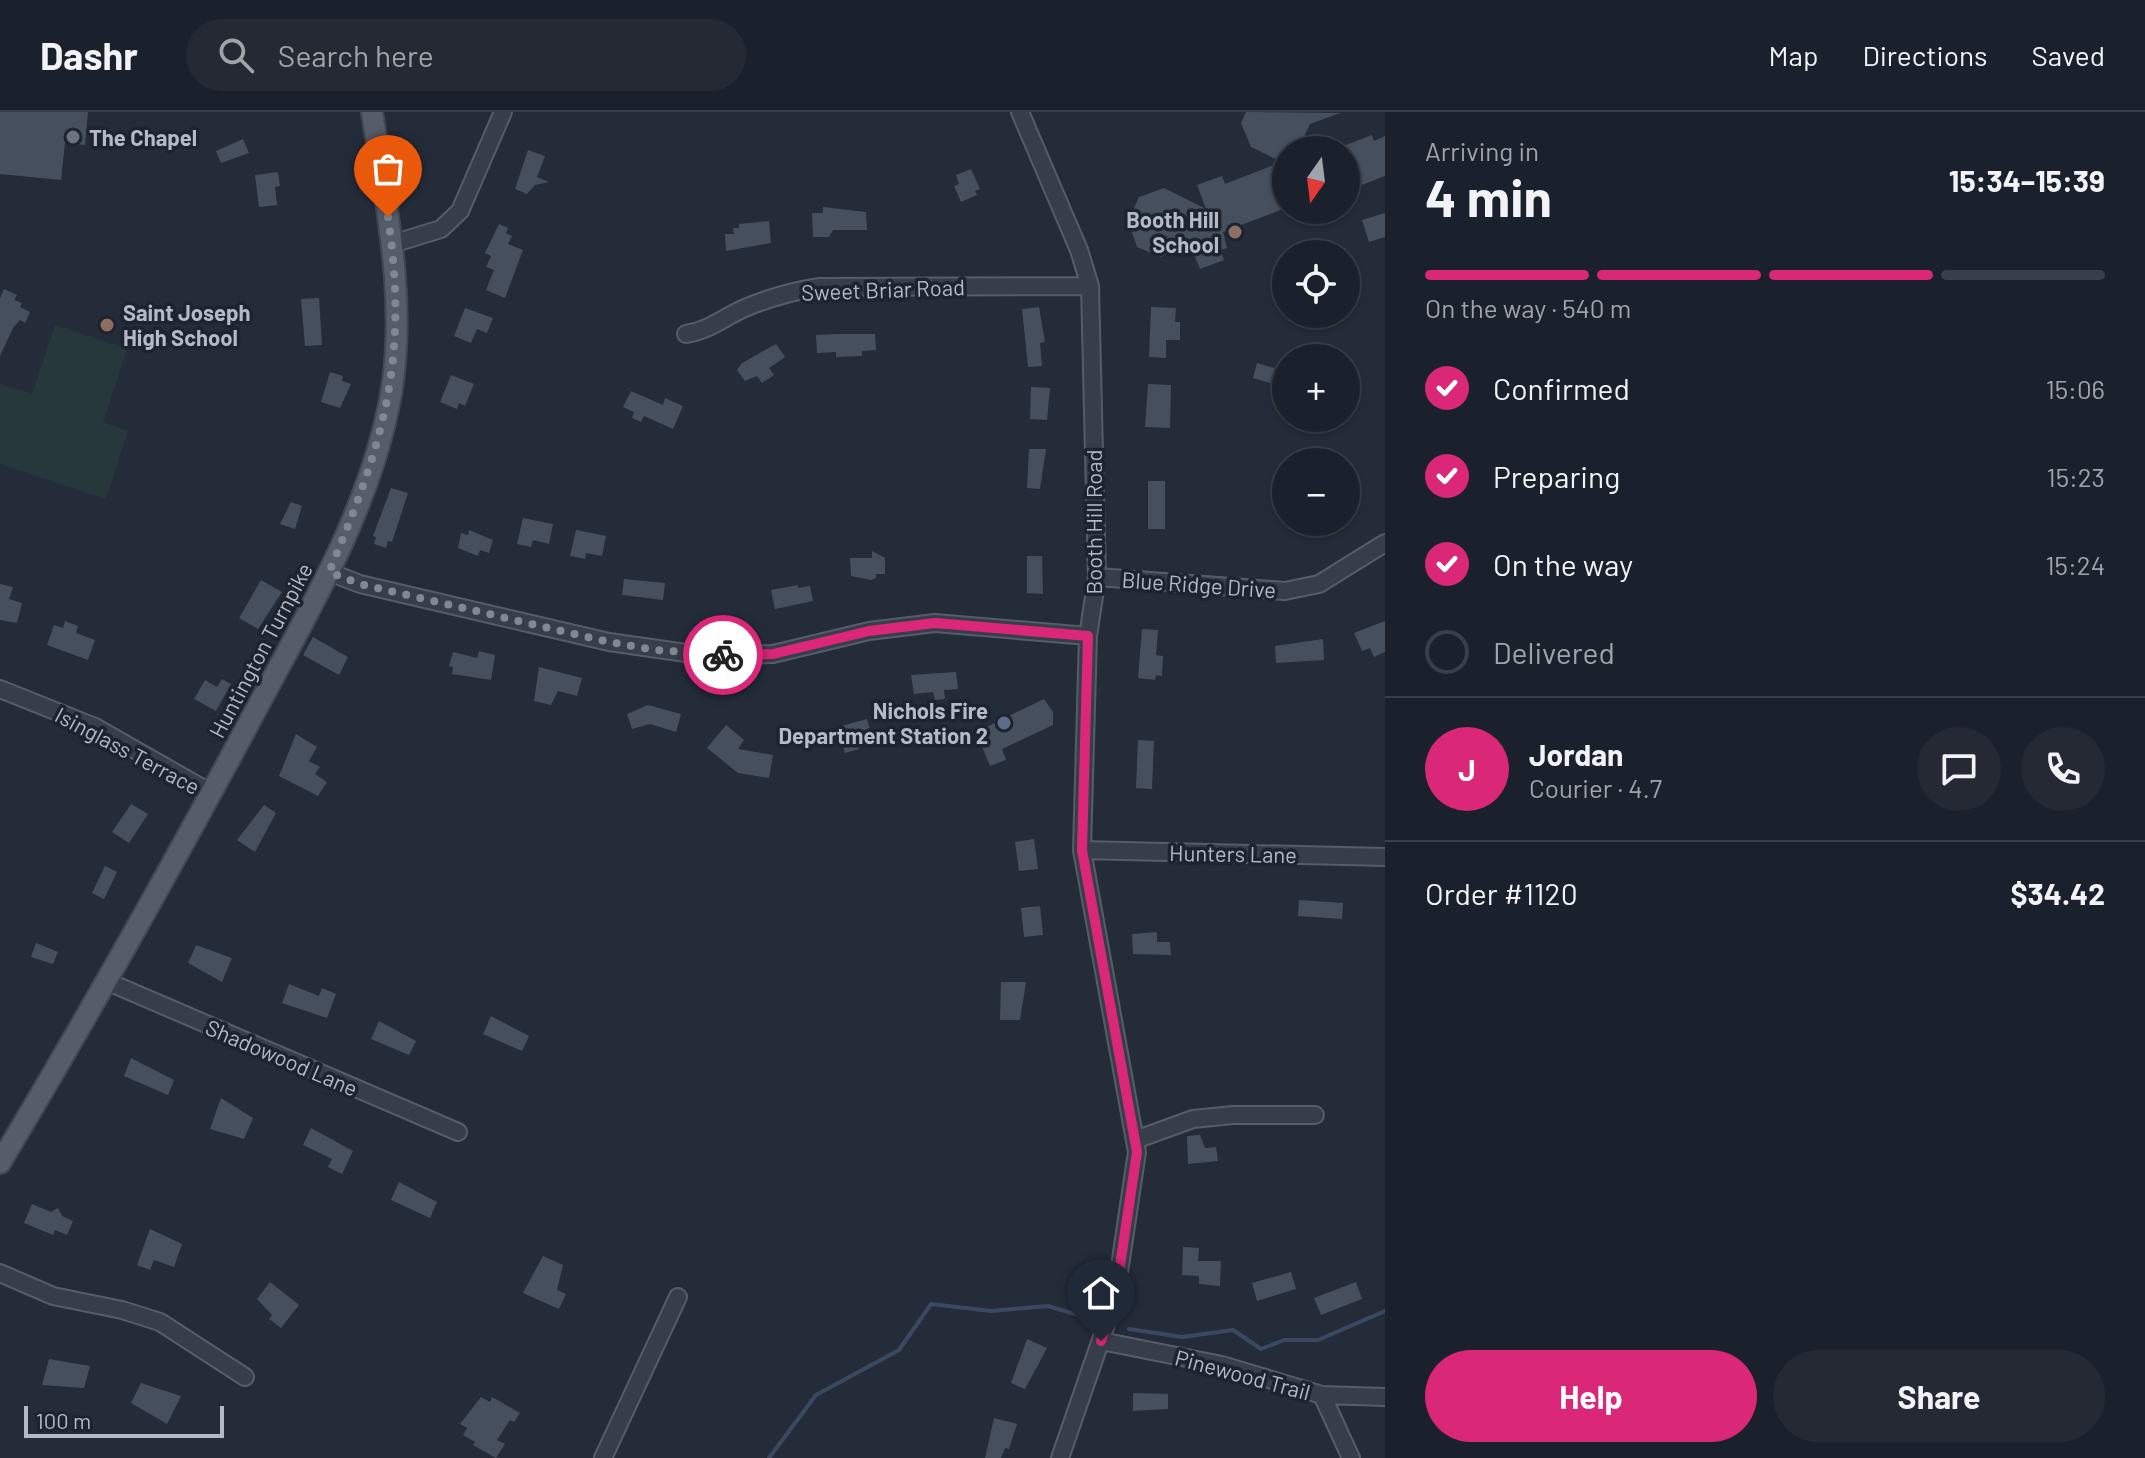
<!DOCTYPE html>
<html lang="en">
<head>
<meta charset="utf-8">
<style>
	body { margin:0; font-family:Barlow,sans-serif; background:#242934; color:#f1f3f6; height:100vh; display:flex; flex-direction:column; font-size:30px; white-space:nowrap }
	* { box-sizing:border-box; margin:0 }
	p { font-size:26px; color:#a0a3a9 }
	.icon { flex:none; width:44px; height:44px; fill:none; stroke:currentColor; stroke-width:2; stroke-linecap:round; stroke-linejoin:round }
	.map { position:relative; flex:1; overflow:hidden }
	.panel { display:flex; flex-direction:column; background:#1b212c; width:760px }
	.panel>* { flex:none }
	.needle { width:52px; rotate:194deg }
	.tools { position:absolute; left:1272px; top:24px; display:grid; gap:16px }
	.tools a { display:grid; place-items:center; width:88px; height:88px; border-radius:50%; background:#1b212c; box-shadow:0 2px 6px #0004,0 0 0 2px #393e48; font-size:40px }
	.scale { position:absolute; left:24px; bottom:20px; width:200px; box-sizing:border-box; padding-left:8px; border:4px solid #b3b9c6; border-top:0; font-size:22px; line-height:28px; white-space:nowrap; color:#b3b9c6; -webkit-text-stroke:6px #1d242f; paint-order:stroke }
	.pin { position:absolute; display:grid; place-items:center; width:68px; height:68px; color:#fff; margin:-82px -34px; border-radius:50% 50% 50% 0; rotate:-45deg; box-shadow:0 0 8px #0007 }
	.pin .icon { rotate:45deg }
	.courier { position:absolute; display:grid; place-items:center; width:80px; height:80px; margin:-40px; border:6px solid #db2777; border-radius:50%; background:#fff; color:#222; box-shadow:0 2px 10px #0007 }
	.summary em { font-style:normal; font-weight:700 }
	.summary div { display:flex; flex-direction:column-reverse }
	.summary { display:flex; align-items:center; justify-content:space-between; height:136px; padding:0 40px }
	h1 { font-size:52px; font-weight:700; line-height:60px }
	.bar { display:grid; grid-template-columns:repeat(4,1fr); gap:12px 8px; align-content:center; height:96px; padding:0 40px }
	.bar i { height:10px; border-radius:6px; background:#393e48 }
	.bar .current { background:#db2777 }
	.bar p { grid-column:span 4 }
	.line { display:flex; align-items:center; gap:20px; padding:0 40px; border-top:2px solid #393e48 }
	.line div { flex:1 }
	.round { display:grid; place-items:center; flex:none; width:84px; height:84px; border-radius:42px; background:#242934 }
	ol { padding:0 40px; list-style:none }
	li { display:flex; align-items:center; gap:24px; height:88px }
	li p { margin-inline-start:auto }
	li .icon { padding:8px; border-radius:50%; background:#db2777; color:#fff; stroke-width:4 }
	li:last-child { color:#a0a3a9 }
	li i { width:44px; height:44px; border:4px solid #393e48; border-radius:50% }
	.action { display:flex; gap:16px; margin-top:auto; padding:16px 40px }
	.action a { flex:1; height:92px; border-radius:48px; background:#db2777; color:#fff; font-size:32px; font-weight:700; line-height:92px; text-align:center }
	.action a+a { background:#242934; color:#f1f3f6 }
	header { display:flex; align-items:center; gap:48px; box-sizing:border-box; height:112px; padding:0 40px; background:#1b212c; border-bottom:2px solid #393e48 }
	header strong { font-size:38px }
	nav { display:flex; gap:44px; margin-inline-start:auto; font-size:28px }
	.search { width:560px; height:72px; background:#242934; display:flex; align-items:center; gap:20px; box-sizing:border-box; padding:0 28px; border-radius:44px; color:#a0a3a9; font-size:30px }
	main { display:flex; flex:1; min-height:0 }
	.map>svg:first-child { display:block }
	.green { fill:#26383b }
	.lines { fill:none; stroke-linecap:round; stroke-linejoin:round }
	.stream { stroke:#3a4962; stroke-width:4 }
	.building { fill:#454f5e }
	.minor-casing { stroke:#565c68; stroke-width:20 }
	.major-casing { stroke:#414853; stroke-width:24 }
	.minor { stroke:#373e4b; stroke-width:16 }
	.major { stroke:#555d6a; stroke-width:20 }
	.done { stroke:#818895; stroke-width:8; stroke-dasharray:0 14.4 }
	.route { stroke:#db2777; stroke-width:10 }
	.worship-dot { fill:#6b7280; stroke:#1d242f; stroke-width:3 }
	.education-dot { fill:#8d6e63; stroke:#1d242f; stroke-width:3 }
	.service-dot { fill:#5c6f8a; stroke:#1d242f; stroke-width:3 }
	.labels { text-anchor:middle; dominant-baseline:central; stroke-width:7; stroke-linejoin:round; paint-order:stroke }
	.poi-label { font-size:22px; font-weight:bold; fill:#b3b9c6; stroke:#1d242f; text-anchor:start }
	.street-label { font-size:22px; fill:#b3b9c6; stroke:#1d242f }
</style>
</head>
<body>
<header>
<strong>Dashr</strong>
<div class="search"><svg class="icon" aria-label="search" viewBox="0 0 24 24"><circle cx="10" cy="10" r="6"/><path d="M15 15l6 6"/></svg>Search here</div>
<nav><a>Map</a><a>Directions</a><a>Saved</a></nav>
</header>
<main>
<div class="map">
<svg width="1385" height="1346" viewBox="0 0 1385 1346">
	<rect width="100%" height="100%" fill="#242c3a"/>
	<!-- green -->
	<path class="green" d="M55,213L127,237L103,310L128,319L106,387L0,352V272L32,282Z"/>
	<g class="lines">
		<!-- stream -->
		<path class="stream" d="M1129,1217L1182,1225L1233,1218L1261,1237L1284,1228H1318L1385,1199
			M769,1346L816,1283L899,1238L931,1192L991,1199L1048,1194L1092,1207"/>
	</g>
	<!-- building -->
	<path class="building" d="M0,0H88L85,33L65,31L61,68L0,62Z
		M1246,0L1340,1L1310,12L1298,38H1286V96L1223,120L1227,136L1220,138L1224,148L1200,157L1190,133L1161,145L1137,135L1128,109L1139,85L1164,76L1206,97L1197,73L1222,64L1225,72L1282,50L1251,35L1241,11Z
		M1372,23L1374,29L1385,24V64L1346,79V33Z
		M243,27L249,41L221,51L216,39Z
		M528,38L545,44L537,65L549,70L535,73L527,82L515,77Z
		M971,57L980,77L975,79L977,83L961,90L954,74L959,72L956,63Z
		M278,60L280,74L275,75L277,93L259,95L255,63Z
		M823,95L866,100L867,118H833L829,125H813L812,101H823Z
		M1385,101V125L1369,130L1362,108Z
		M769,109L771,131L726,139L725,122H734L733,116H739V112Z
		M499,112L508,116L506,121L512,124L508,132L523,138L505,186L486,178L494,158L486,155L491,144L485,141Z
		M4,177L17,183L14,188L22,191L20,195L30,200L25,211L20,208L13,216L0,244V186Z
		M319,186L322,233L305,234L301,187Z
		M1039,195L1045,230L1040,231L1042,254L1028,255L1022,197Z
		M1151,195L1176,196L1175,210H1180V228H1166V246L1149,245Z
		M465,196L493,206L487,221L477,217L471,231L454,224Z
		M836,222H875L876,238L862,239V244L836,245V240L817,241L816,223Z
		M776,232L785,245L769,256L774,263L762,271L757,264L745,269L737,258L742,251Z
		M1257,251L1281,258L1277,273L1253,266Z
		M330,260L343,264L342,269L351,272L340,296L321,290Z
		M451,263L474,272L465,294L459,291L457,297L440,290Z
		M1148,272L1171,273L1170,316L1145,315Z
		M1031,275L1050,276L1047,308L1030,307Z
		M631,279L663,293L665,286L683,294L673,317L644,304L641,310L632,306L634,300L623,295Z
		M1029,337H1046L1040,377L1027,376Z
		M1148,369H1165V417H1148Z
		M391,376L408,381L392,430L388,429L386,436L374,432L376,425L373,424Z
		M291,390L302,394L295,417L280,412Z
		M523,406L553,412L549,432L533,428L531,435L517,432Z
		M469,418L493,428L489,441L480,438L478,444L458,436L461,421L468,423Z
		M576,418L606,424L602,444L586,441L585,447L570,444Z
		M872,439L885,446V462H876V466L871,468L851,464L850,446H872Z
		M1027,444H1042L1043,482L1027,481Z
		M624,467L665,471L663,488L622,483Z
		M261,468L282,480L258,517L239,506Z
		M0,472L13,475L9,487L22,491L17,511L0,508Z
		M798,473V476L810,474L813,489L775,497L771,478Z
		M65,509L78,514L76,521L95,528L88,548L47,533L54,513L63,516Z
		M1385,509V540L1374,545L1370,536L1362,539L1354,521Z
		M1142,517L1158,518L1156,543L1163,544L1162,564L1156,563L1155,568L1138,566Z
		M313,525L348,545L339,563L303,543Z
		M1323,527L1324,548L1276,551L1275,534Z
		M479,539L495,543L491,568L452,562L453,555L449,554L453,540L477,546Z
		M539,555L582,566L577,584L558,579L551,593L534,589Z
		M956,560L958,577L944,578L945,587L935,588L933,580L914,582L911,563Z
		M222,567L231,572L216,599L194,587L205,568L217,575Z
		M1044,587L1053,600V613L1002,637L1006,648L990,654L976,620Z
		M648,593L681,602L676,620L650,612L632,617L627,602Z
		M867,607L872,625L857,629L859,637L845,641L838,615Z
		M726,613L744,628L738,637L773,643L769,666L738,661L707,636Z
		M296,622L317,635L309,649L320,655L315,662L327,670L318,684L279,664Z
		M1138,628L1154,629L1152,677L1136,676Z
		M131,692L148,702L129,731L112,720Z
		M264,693L276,701L255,740L237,728Z
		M1034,727L1038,757L1019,759L1015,730Z
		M105,754L117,760L104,787L92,781Z
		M1299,788L1343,791L1342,807L1298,804Z
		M1040,794L1043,823L1024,825L1021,796Z
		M1157,820V830H1170L1171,843L1133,842L1132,822Z
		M36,831L58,840L53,852L31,845Z
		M196,833L232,846L222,870L188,851Z
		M1001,870H1026L1020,908H1000Z
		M289,872L319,884L322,876L336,882L327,906L282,891Z
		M491,904L529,924L522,939L483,922Z
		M379,909L416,929L409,943L371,927Z
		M131,946L174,968L168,983L124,964Z
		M221,986L253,1006L244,1027L210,1017Z
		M311,1016L353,1039L342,1062L328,1055L332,1047L303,1033Z
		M1200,1023L1205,1036L1216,1035L1218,1049L1188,1052L1187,1024Z
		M399,1070L437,1090L430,1106L391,1088Z
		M32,1092L51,1100L58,1096L62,1104L73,1109L67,1123L55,1118L53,1123L24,1111Z
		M150,1117L182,1132L174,1155L154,1148L150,1158L137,1153Z
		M1183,1135L1199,1136L1198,1149H1221L1220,1174L1199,1172V1164L1182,1163Z
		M543,1144L563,1153L557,1178L566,1182L559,1197L523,1181Z
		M1291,1160L1296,1177L1257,1189L1252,1171Z
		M270,1170L299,1193L281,1216L269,1207L272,1203L257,1187Z
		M1356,1170L1362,1187L1321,1203L1314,1186Z
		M1027,1227L1047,1236L1025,1277L1011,1271Z
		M49,1247L90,1254L84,1276L42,1273Z
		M141,1271L181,1284L167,1312L131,1291Z
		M1133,1281L1168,1282V1297L1133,1299Z
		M481,1285L490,1290L492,1285L520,1301L514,1310L510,1308L497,1328L505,1332L496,1346L473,1333L475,1330L463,1323L467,1316L460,1312Z
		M994,1306L1017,1312L1009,1337L1005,1336L1001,1346H985Z"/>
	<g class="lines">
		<defs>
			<path id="minor" d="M1020,0L1079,138L1090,174L1097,465L1088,524L1082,738L1137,1040L1115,1187L1060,1346
				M392,132L441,117L460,99L503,0
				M686,222C708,219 724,205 745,196C768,186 794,179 820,175L1090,174
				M329,460L360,472L609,530L707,544L773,542L869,519L935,511L1088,524
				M1097,465L1285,479L1319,472L1385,431
				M0,577L95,615L211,681
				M1082,738L1385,745
				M106,869L458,1020
				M1135,1028L1193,1007L1233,1003H1315
				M0,1161L53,1184L122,1198L160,1210L245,1265
				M1101,1229L1222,1253L1322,1283L1385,1285
				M1322,1283L1351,1346
				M603,1346L678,1185"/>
			<path id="major" d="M0,1051C87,906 170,758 250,609C305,505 370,400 391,282C407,190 386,92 372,0"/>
		</defs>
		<!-- minor casing -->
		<use href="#minor" class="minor-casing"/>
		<!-- major casing -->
		<use href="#major" class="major-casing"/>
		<!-- minor -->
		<use href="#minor" class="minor"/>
		<!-- major -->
		<use href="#major" class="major"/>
	</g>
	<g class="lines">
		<!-- done -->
		<path class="done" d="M388,105C409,248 384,330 329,460L360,472L609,530L655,538L723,543"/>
		<!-- route -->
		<path class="route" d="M723,543L773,542L869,519L935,511L1088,524L1082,738L1137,1040L1115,1187L1101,1229"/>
	</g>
	<!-- markers -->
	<circle class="worship-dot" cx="73" cy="25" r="8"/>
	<g class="education-dot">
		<circle cx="1235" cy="120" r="8"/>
		<circle cx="107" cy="213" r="8"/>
	</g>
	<circle class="service-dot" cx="1004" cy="611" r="8"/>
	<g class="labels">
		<!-- poi labels -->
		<g class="poi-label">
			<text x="89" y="25">The Chapel</text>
			<text x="1219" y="107" text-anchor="end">Booth Hill<tspan x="1219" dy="25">School</tspan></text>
			<text x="123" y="200">Saint Joseph<tspan x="123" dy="25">High School</tspan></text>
			<text x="988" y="598" text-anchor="end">Nichols Fire<tspan x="988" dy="25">Department Station 2</tspan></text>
		</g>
		<!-- street labels -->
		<g class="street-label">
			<text transform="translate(883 177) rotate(-2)">Sweet Briar Road</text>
			<text transform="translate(1093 410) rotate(-90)">Booth Hill Road</text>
			<text transform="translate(1199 472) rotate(4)">Blue Ridge Drive</text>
			<text transform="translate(260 538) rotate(-62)">Huntington Turnpike</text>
			<text transform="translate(128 638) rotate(28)">Isinglass Terrace</text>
			<text transform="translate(1233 741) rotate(1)">Hunters Lane</text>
			<text transform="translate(282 945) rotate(23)">Shadowood Lane</text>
			<text transform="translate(1243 1262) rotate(15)">Pinewood Trail</text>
		</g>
	</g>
</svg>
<div class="tools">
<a><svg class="needle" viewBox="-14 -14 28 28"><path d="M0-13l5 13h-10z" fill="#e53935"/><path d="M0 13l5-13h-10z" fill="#a0a3a9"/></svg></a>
<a><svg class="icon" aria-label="locate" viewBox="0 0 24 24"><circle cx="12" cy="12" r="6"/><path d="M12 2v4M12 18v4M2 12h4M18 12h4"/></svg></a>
<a>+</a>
<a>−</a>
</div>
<div class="scale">100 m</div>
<div class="pin" style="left:388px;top:105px;background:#ea580c"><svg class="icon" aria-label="bag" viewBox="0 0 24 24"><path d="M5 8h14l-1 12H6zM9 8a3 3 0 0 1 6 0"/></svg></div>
<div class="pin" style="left:1101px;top:1229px;background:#1f2937"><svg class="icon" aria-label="home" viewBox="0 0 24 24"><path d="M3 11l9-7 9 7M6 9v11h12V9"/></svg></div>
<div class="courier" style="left:723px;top:543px"><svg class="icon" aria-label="bike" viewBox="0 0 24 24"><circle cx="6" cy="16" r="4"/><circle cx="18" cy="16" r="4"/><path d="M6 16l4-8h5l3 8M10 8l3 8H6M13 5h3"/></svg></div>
</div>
<section class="panel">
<div class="summary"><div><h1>4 min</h1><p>Arriving in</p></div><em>15:34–15:39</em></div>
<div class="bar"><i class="current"></i><i class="current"></i><i class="current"></i><i></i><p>On the way · 540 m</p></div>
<ol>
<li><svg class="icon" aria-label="check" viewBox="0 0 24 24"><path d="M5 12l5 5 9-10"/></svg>Confirmed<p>15:06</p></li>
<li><svg class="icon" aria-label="check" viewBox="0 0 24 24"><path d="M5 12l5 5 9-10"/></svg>Preparing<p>15:23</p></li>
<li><svg class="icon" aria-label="check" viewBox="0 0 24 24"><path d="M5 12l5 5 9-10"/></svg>On the way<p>15:24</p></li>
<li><i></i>Delivered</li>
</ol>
<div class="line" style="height:144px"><b class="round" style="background:#db2777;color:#fff">J</b><div><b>Jordan</b><p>Courier · 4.7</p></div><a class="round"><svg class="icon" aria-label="chat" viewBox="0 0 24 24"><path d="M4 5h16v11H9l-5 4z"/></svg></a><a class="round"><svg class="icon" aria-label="phone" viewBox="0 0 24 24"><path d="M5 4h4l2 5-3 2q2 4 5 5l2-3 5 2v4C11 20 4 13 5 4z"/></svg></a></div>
<div class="line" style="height:104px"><div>Order #1120</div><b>$34.42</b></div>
<div class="action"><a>Help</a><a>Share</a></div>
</section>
</main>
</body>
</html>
